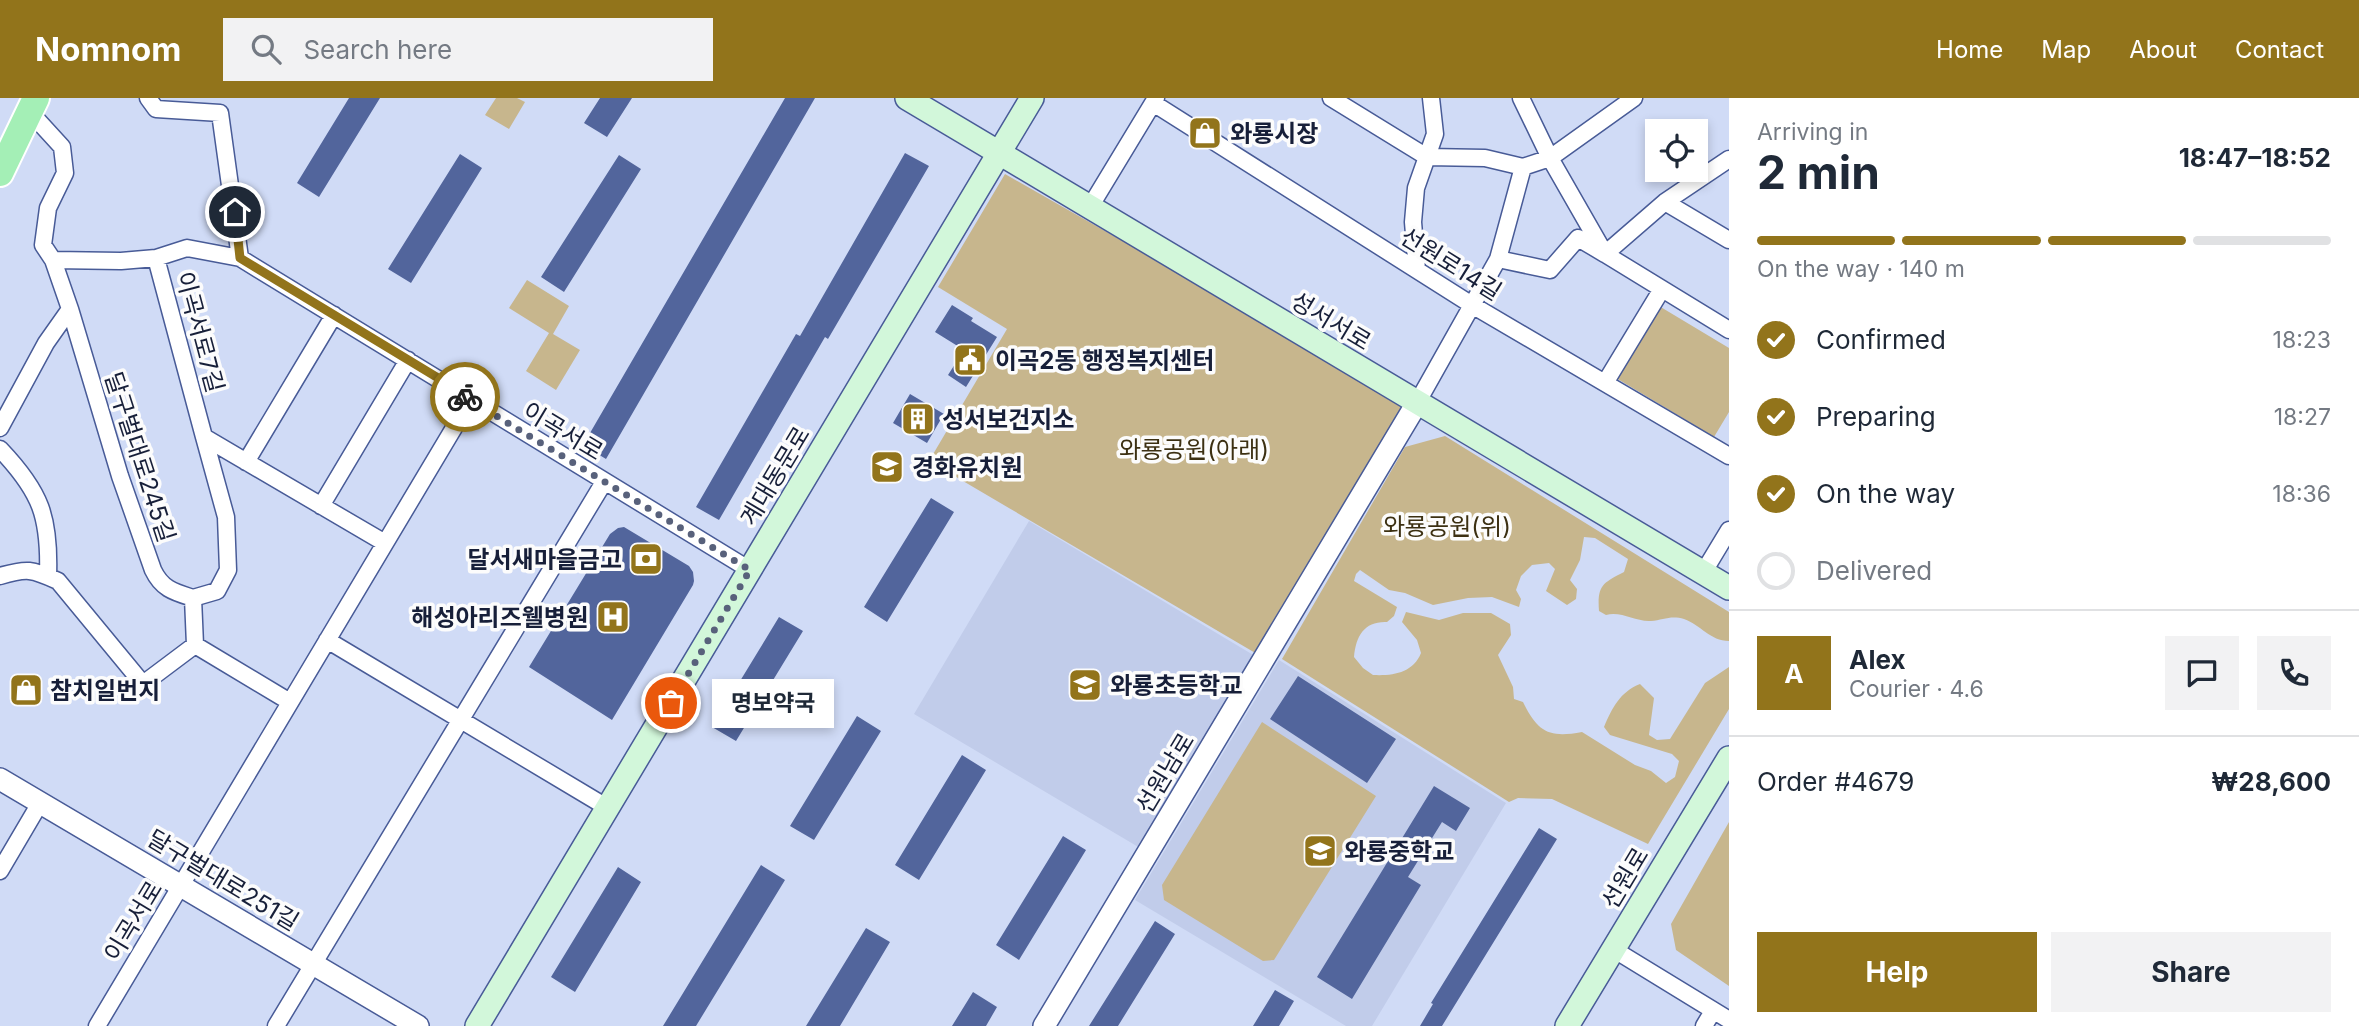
<!DOCTYPE html>
<html lang="en">
<head>
<meta charset="utf-8">
<style>
	body { margin:0; font-family:Inter,"Noto Sans KR",sans-serif; background:#f2f2f3; color:#1f2937; height:100vh; display:flex; flex-direction:column; font-size:26px; white-space:nowrap }
	* { box-sizing:border-box; margin:0 }
	p { font-size:23px; color:#747a83 }
	.icon { flex:none; width:38px; height:38px; fill:none; stroke:currentColor; stroke-width:2; stroke-linecap:round; stroke-linejoin:round }
	.map { position:relative; flex:1; overflow:hidden }
	.details { display:flex; flex-direction:column; background:#fff; width:630px }
	.details>* { flex:none }
	.buttons { position:absolute; left:1645px; top:21px; display:grid; gap:14px }
	.buttons a { display:grid; place-items:center; width:63px; height:63px; border-radius:0px; background:#fff; box-shadow:0 4px 10px #0003; font-size:35px }
	.pin { position:absolute; display:grid; place-items:center; width:60px; height:60px; color:#fff; margin:-30px; border:4px solid #fff; border-radius:50%; box-shadow:0 2px 7px #0007 }
	.courier { position:absolute; display:grid; place-items:center; width:70px; height:70px; margin:-35px; border:5px solid #92741b; border-radius:50%; background:#fff; color:#222; box-shadow:0 2px 9px #0007 }
	.bubble { position:absolute; height:49px; border-radius:0px; background:#fff; box-shadow:0 4px 10px #0003; font-size:23px; font-weight:700; line-height:49px; text-align:center }
	.headline em { font-style:normal; font-weight:700 }
	.headline div { display:flex; flex-direction:column-reverse }
	.headline { display:flex; align-items:center; justify-content:space-between; height:119px; padding:0 28px }
	h1 { font-size:46px; font-weight:700; line-height:52px }
	.bar { display:grid; grid-template-columns:repeat(4,1fr); gap:10px 7px; align-content:center; height:84px; padding:0 28px }
	.bar i { height:9px; border-radius:5px; background:#e0e1e3 }
	.bar .active { background:#92741b }
	.bar p { grid-column:span 4 }
	.line { display:flex; align-items:center; gap:18px; padding:0 28px; border-top:2px solid #e0e1e3 }
	.line div { flex:1 }
	.round { display:grid; place-items:center; flex:none; width:74px; height:74px; border-radius:0px; background:#f2f2f3 }
	ol { padding:0 28px; list-style:none }
	li { display:flex; align-items:center; gap:21px; height:77px }
	li p { margin-inline-start:auto }
	li .icon { padding:7px; border-radius:50%; background:#92741b; color:#fff; stroke-width:4 }
	li:last-child { color:#747a83 }
	li i { width:38px; height:38px; border:4px solid #e0e1e3; border-radius:50% }
	.action { display:flex; gap:14px; margin-top:auto; padding:14px 28px }
	.action a { flex:1; height:80px; border-radius:0px; background:#92741b; color:#fff; font-size:28px; font-weight:700; line-height:80px; text-align:center }
	.action a+a { background:#f2f2f3; color:#1f2937 }
	header { display:flex; align-items:center; gap:42px; box-sizing:border-box; height:98px; padding:0 35px; background:#92741b; color:#fff }
	header strong { font-size:33px }
	nav { display:flex; gap:38px; margin-inline-start:auto; font-size:24px }
	.search { width:490px; height:63px; background:#f2f2f3; display:flex; align-items:center; gap:18px; box-sizing:border-box; padding:0 24px; border-radius:0px; color:#747a83; font-size:26px }
	main { display:flex; flex:1; min-height:0 }
	.map>svg:first-child { display:block }
	.built { fill:#c1ccea }
	.green { fill:#c7b68d }
	.building { fill:#52659c }
	.lines { fill:none; stroke-linecap:round; stroke-linejoin:round }
	.minor-casing { stroke:#485b97; stroke-width:19 }
	.tertiary-casing { stroke:#485b97; stroke-width:24 }
	.secondary-casing { stroke:#485b97; stroke-width:26 }
	.primary-casing { stroke:#fff; stroke-width:30 }
	.minor { stroke:#fff; stroke-width:16 }
	.tertiary { stroke:#fff; stroke-width:21 }
	.secondary { stroke:#d2f7da; stroke-width:23 }
	.primary { stroke:#a4efb6; stroke-width:26 }
	.done { stroke:#58617b; stroke-width:7; stroke-dasharray:0 12.6 }
	.route { stroke:#92741b; stroke-width:9 }
	.labels { text-anchor:middle; dominant-baseline:central; stroke-width:7; stroke-linejoin:round; paint-order:stroke }
	.poi-label { font-size:24px; font-weight:bold; fill:#171f39; stroke:#fcfcfc; text-anchor:start }
	.street-label { font-size:24px; fill:#171f39; stroke:#fcfcfc }
	.park-label { font-size:24px; fill:#3c3012; stroke:#fcfcfc }
</style>
</head>
<body>
<header>
<strong>Nomnom</strong>
<div class="search"><svg class="icon" aria-label="search" viewBox="0 0 24 24"><circle cx="10" cy="10" r="6"/><path d="M15 15l6 6"/></svg>Search here</div>
<nav><a>Home</a><a>Map</a><a>About</a><a>Contact</a></nav>
</header>
<main>
<div class="map">
<svg width="1729" height="928" viewBox="0 0 1729 928">
	<rect width="100%" height="100%" fill="#d0dbf6"/>
	<!-- built -->
	<path class="built" d="M1029,423L1255,558L1140,750L914,616Z
		M1279,562L1506,705L1372,928H1346L1135,802Z"/>
	<!-- green -->
	<path class="green" d="M496,0H517L525,4L509,31L485,17Z
		M1005,76L1405,304L1257,556L929,363L1007,231L938,189Z
		M527,182L569,208L553,236L580,252L556,292L526,273L549,235L509,210Z
		M1659,208L1729,250V314L1714,339L1616,280Z
		M1445,338L1729,514V543C1710,543 1701,527 1684,521C1671,517 1663,522 1651,523C1635,524 1622,513 1606,517L1599,513C1597,487 1603,485 1624,474L1628,461L1595,440L1584,439L1580,462L1570,482L1577,491L1576,501L1567,507L1546,493L1555,471L1549,465L1532,467L1521,478L1516,492L1521,501L1519,509L1492,499L1468,500L1433,507L1405,495L1389,492L1360,472L1356,476L1354,483L1397,509L1394,518L1387,524C1365,523 1356,537 1354,559L1363,570L1373,577C1393,578 1413,575 1421,555L1417,542L1402,524L1406,514L1439,522L1463,515H1491L1510,526L1511,537L1498,557L1513,589L1514,601L1523,604C1538,635 1550,640 1582,634L1635,667L1651,673L1666,685L1675,679L1679,663L1672,656L1610,637L1604,629C1612,610 1620,594 1640,586L1654,600L1649,637L1657,642L1670,641L1705,585L1729,569V611L1648,746L1552,701L1518,700L1509,704L1282,561L1405,349Z
		M1262,624L1376,698L1274,862L1263,863L1164,802L1162,787Z
		M1729,724V888L1676,852L1671,826Z"/>
	<!-- building -->
	<path class="building" d="M349,0H380L319,99L297,85Z
		M600,0H632L607,39L584,25Z
		M785,0H815L606,361L583,347Z
		M905,55L929,68L828,241L825,239L719,422L696,409L796,236L800,238Z
		M460,56L482,70L411,185L388,171Z
		M619,57L641,71L564,194L541,179Z
		M952,207L973,220L971,223L997,239L966,289L948,277L964,252L935,234Z
		M910,296L944,316L927,345L893,325Z
		M931,400L954,414L887,524L864,509Z
		M624,429L689,468L693,474L694,483L693,487L612,622L529,569L610,436L618,430Z
		M779,519L803,533L736,643L712,629Z
		M1298,578L1396,641L1367,685L1270,621Z
		M857,618L881,633L814,742L790,728Z
		M962,657L986,672L919,782L895,767Z
		M1434,688L1470,710L1456,733L1442,724L1408,779L1421,787L1352,901L1317,879Z
		M1539,730L1557,741L1442,928H1420L1433,906L1431,905Z
		M1063,738L1086,752L1019,862L996,847Z
		M761,767L785,782L696,928H663Z
		M618,769L641,784L575,894L551,879Z
		M1155,823L1175,836L1118,928H1089Z
		M866,830L890,844L840,928H806Z
		M1275,892L1294,903L1279,928H1253Z
		M973,894L997,909L986,928H952Z"/>
	<g class="lines">
		<defs>
			<path id="minor" d="M148,0L156,11L220,15L240,160
				M1331,0L1427,59L1485,60L1523,69
				M1521,0L1550,60L1605,156L1729,232
				M1153,5L1472,207L1729,358
				M1665,104L1729,142
				M1090,109L1156,0
				M156,160L187,150L240,160L750,472
				M1498,161L1550,172L1578,140L1605,156L1665,104L1729,61
				M53,162L121,163L156,160L204,339L385,445
				M1417,172L1413,124L1416,90L1435,36L1431,0
				M70,211L120,378L153,472C162,491 174,494 193,500
				M1605,285L1662,191
				M1417,305L1498,161L1523,69L1550,60L1634,0
				M0,330L46,245L70,211L53,162L43,147L48,110L65,75L62,49L30,14
				M0,351C41,394 50,419 48,478
				M246,364L334,217
				M321,408L408,262
				M1703,475L1729,432
				M0,478C27,470 32,471 58,483L143,586L195,547L290,604
				M193,500L217,493L228,472L226,419L204,339
				M193,500L195,547
				M327,542L608,710
				M0,773L40,705
				M1613,851L1729,922
				M97,928L470,303
				M276,928L604,384
				M1704,928L1713,913"/>
			<path id="tertiary" d="M0,681L418,928
				M1044,928L1417,305"/>
			<path id="secondary" d="M907,0L1729,490
				M477,928L1032,0
				M1567,928L1729,660"/>
			<path id="primary" d="M0,75L36,0"/>
		</defs>
		<!-- minor casing -->
		<use href="#minor" class="minor-casing"/>
		<!-- tertiary casing -->
		<use href="#tertiary" class="tertiary-casing"/>
		<!-- secondary casing -->
		<use href="#secondary" class="secondary-casing"/>
		<!-- primary casing -->
		<use href="#primary" class="primary-casing"/>
		<!-- minor -->
		<use href="#minor" class="minor"/>
		<!-- tertiary -->
		<use href="#tertiary" class="tertiary"/>
		<!-- secondary -->
		<use href="#secondary" class="secondary"/>
		<!-- primary -->
		<use href="#primary" class="primary"/>
	</g>
	<g class="lines">
		<!-- done -->
		<path class="done" d="M465,299L750,472L671,605"/>
		<!-- route -->
		<path class="route" d="M235,114L240,160L453,289L465,299"/>
	</g>
	<!-- icons -->
	<defs>
		<symbol id="shop-square" viewBox="-11 -11 22 22"><rect x="-9" y="-9" width="18" height="18" rx="4" fill="#92741b" stroke="#fcfcfc"/><path d="M-5-2.5h2.3a2.7 3.5 0 0 1 5.4 0H5L5.5 6h-11ZM-1.5-2.5h3a1.5 2.3 0 0 0-3 0Z" fill="#fff"/></symbol>
		<symbol id="civic-square" viewBox="-11 -11 22 22"><rect x="-9" y="-9" width="18" height="18" rx="4" fill="#92741b" stroke="#fcfcfc"/><path d="M-.6-6.5H3V-4.5H.6V-3L4-1V1h2V6H-6V1h2V-1L-.6-3ZM-1.2 2.5V6h2.4V2.5Z" fill="#fff"/></symbol>
		<symbol id="building-square" viewBox="-11 -11 22 22"><rect x="-9" y="-9" width="18" height="18" rx="4" fill="#92741b" stroke="#fcfcfc"/><path d="M-4-6H4V6H1V3H-1V6H-4ZM-2.5-4.3h1.7v1.8h-1.7ZM.8-4.3h1.7v1.8H.8ZM-2.5-1h1.7V.8h-1.7ZM.8-1h1.7V.8H.8Z" fill="#fff"/></symbol>
		<symbol id="school-square" viewBox="-11 -11 22 22"><rect x="-9" y="-9" width="18" height="18" rx="4" fill="#92741b" stroke="#fcfcfc"/><path d="M0-5L7-2L0 1L-7-2ZM-4 1L0 2.5L4 1V4Q0 6-4 4Z" fill="#fff"/></symbol>
		<symbol id="bank-square" viewBox="-11 -11 22 22"><rect x="-9" y="-9" width="18" height="18" rx="4" fill="#92741b" stroke="#fcfcfc"/><path d="M-6-4H6V4H-6ZM0-2.3a2.3 2.3 0 1 0 0 4.6a2.3 2.3 0 1 0 0-4.6Z" fill="#fff"/></symbol>
		<symbol id="hospital-square" viewBox="-11 -11 22 22"><rect x="-9" y="-9" width="18" height="18" rx="4" fill="#92741b" stroke="#fcfcfc"/><path d="M-5-5h3v3.5h4V-5h3V5h-3V1.5h-4V5h-3Z" fill="#fff"/></symbol>
	</defs>
	<g fill-rule="evenodd">
		<use href="#shop-square" x="1186" y="16" width="38" height="38"/>
		<use href="#civic-square" x="951" y="243" width="38" height="38"/>
		<use href="#building-square" x="899" y="302" width="38" height="38"/>
		<use href="#school-square" x="868" y="350" width="38" height="38"/>
		<use href="#bank-square" x="627" y="442" width="38" height="38"/>
		<use href="#hospital-square" x="594" y="500" width="38" height="38"/>
		<use href="#school-square" x="1066" y="568" width="38" height="38"/>
		<use href="#shop-square" x="7" y="573" width="38" height="38"/>
		<use href="#school-square" x="1301" y="734" width="38" height="38"/>
	</g>
	<g class="labels">
		<!-- poi labels -->
		<g class="poi-label">
			<text x="1230" y="35">와룡시장</text>
			<text x="995" y="262">이곡2동 행정복지센터</text>
			<text x="942" y="321">성서보건지소</text>
			<text x="912" y="369">경화유치원</text>
			<text x="622" y="461" text-anchor="end">달서새마을금고</text>
			<text x="588" y="519" text-anchor="end">해성아리즈웰병원</text>
			<text x="1110" y="587">와룡초등학교</text>
			<text x="50" y="592">참치일번지</text>
			<text x="1344" y="753">와룡중학교</text>
		</g>
		<!-- street labels -->
		<g class="street-label">
			<text transform="translate(1451 166) rotate(32)">선원로14길</text>
			<text transform="translate(1331 223) rotate(31)">성서서로</text>
			<text transform="translate(200 234) rotate(75)">이곡서로7길</text>
			<text transform="translate(563 333) rotate(31)">이곡서로</text>
			<text transform="translate(140 359) rotate(72)">달구벌대로245길</text>
			<text transform="translate(775 378) rotate(-59)">계대동문로</text>
			<text transform="translate(1165 675) rotate(-59)">선원남로</text>
			<text transform="translate(1625 780) rotate(-59)">선원로</text>
			<text transform="translate(223 782) rotate(31)">달구벌대로251길</text>
			<text transform="translate(133 823) rotate(-59)">이곡서로</text>
		</g>
		<!-- park labels -->
		<g class="park-label">
			<text x="1194" y="351">와룡공원(아래)</text>
			<text x="1447" y="428">와룡공원(위)</text>
		</g>
	</g>
</svg>
<div class="buttons">
<a><svg class="icon" aria-label="locate" viewBox="0 0 24 24"><circle cx="12" cy="12" r="6"/><path d="M12 2v4M12 18v4M2 12h4M18 12h4"/></svg></a>
</div>
<div class="pin" style="left:671px;top:605px;background:#ea580c"><svg class="icon" aria-label="bag" viewBox="0 0 24 24"><path d="M5 8h14l-1 12H6zM9 8a3 3 0 0 1 6 0"/></svg></div>
<div class="pin" style="left:235px;top:114px;background:#1f2937"><svg class="icon" aria-label="home" viewBox="0 0 24 24"><path d="M3 11l9-7 9 7M6 9v11h12V9"/></svg></div>
<div class="courier" style="left:465px;top:299px"><svg class="icon" aria-label="bike" viewBox="0 0 24 24"><circle cx="6" cy="16" r="4"/><circle cx="18" cy="16" r="4"/><path d="M6 16l4-8h5l3 8M10 8l3 8H6M13 5h3"/></svg></div>
<div class="bubble" style="left:712px;top:581px;width:122px">명보약국</div>
</div>
<section class="details">
<div class="headline"><div><h1>2 min</h1><p>Arriving in</p></div><em>18:47–18:52</em></div>
<div class="bar"><i class="active"></i><i class="active"></i><i class="active"></i><i></i><p>On the way · 140 m</p></div>
<ol>
<li><svg class="icon" aria-label="check" viewBox="0 0 24 24"><path d="M5 12l5 5 9-10"/></svg>Confirmed<p>18:23</p></li>
<li><svg class="icon" aria-label="check" viewBox="0 0 24 24"><path d="M5 12l5 5 9-10"/></svg>Preparing<p>18:27</p></li>
<li><svg class="icon" aria-label="check" viewBox="0 0 24 24"><path d="M5 12l5 5 9-10"/></svg>On the way<p>18:36</p></li>
<li><i></i>Delivered</li>
</ol>
<div class="line" style="height:126px"><b class="round" style="background:#92741b;color:#fff">A</b><div><b>Alex</b><p>Courier · 4.6</p></div><a class="round"><svg class="icon" aria-label="chat" viewBox="0 0 24 24"><path d="M4 5h16v11H9l-5 4z"/></svg></a><a class="round"><svg class="icon" aria-label="phone" viewBox="0 0 24 24"><path d="M5 4h4l2 5-3 2q2 4 5 5l2-3 5 2v4C11 20 4 13 5 4z"/></svg></a></div>
<div class="line" style="height:91px"><div>Order #4679</div><b>₩28,600</b></div>
<div class="action"><a>Help</a><a>Share</a></div>
</section>
</main>
</body>
</html>
